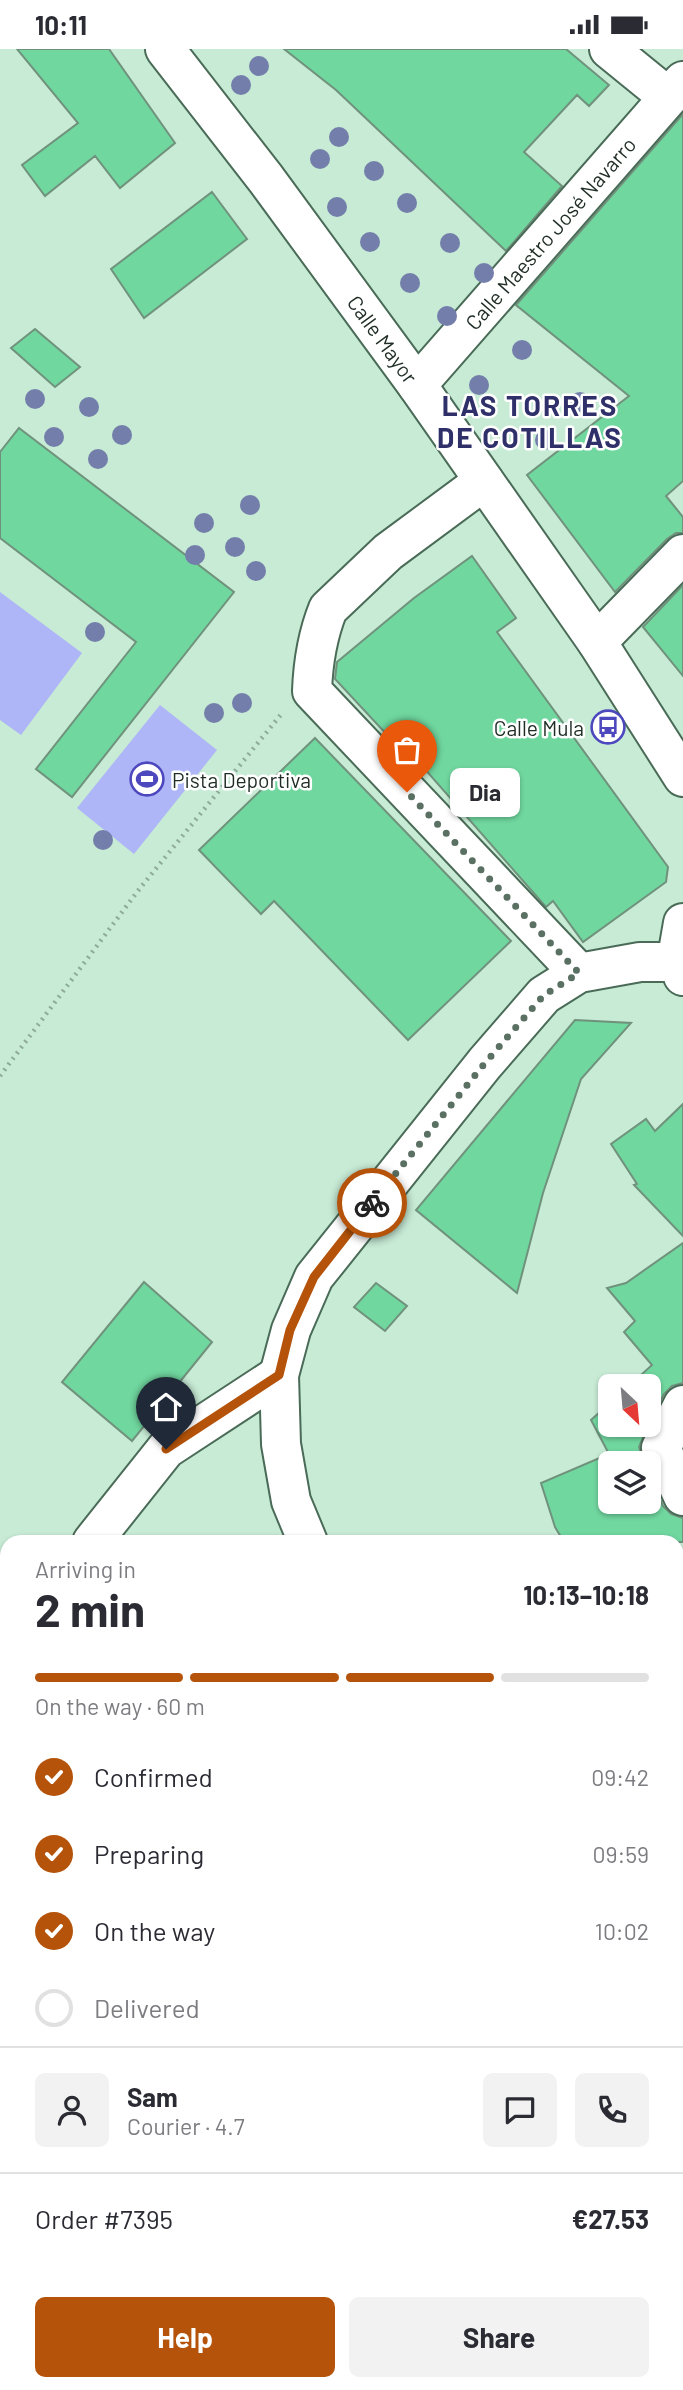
<!DOCTYPE html>
<html lang="en">
<head>
<meta charset="utf-8">
<style>
	body { margin:0; font-family:Barlow,sans-serif; background:#f2f2f3; color:#2b2b33; height:100vh; display:flex; flex-direction:column; font-size:26px; white-space:nowrap }
	* { box-sizing:border-box; margin:0 }
	p { font-size:23px; color:#7c7c81 }
	.icon { flex:none; width:38px; height:38px; fill:none; stroke:currentColor; stroke-width:2; stroke-linecap:round; stroke-linejoin:round }
	.map { position:relative; flex:1; overflow:hidden }
	.sheet { position:absolute; left:0px; top:1486px; width:684px; height:856px; display:flex; flex-direction:column; background:#fff; border-radius:21px 21px 0 0; box-shadow:0 2px 5px #0004 }
	.sheet>* { flex:none }
	.needle { width:46px; rotate:154deg }
	.controls { position:absolute; left:598px; top:1325px; display:grid; gap:14px }
	.controls a { display:grid; place-items:center; width:63px; height:63px; border-radius:10px; background:#fff; box-shadow:0 2px 5px #0004; font-size:35px }
	.pin { position:absolute; display:grid; place-items:center; width:60px; height:60px; color:#fff; margin:-72px -30px; border-radius:50% 50% 50% 0; rotate:-45deg; box-shadow:0 0 7px #0007 }
	.pin .icon { rotate:45deg }
	.courier { position:absolute; display:grid; place-items:center; width:70px; height:70px; margin:-35px; border:5px solid #b45309; border-radius:50%; background:#fff; color:#222; box-shadow:0 2px 9px #0007 }
	.bubble { position:absolute; height:49px; border-radius:10px; background:#fff; box-shadow:0 2px 5px #0004; font-size:23px; font-weight:700; line-height:49px; text-align:center }
	.headline em { font-style:normal; font-weight:700 }
	.headline div { display:flex; flex-direction:column-reverse }
	.headline { display:flex; align-items:center; justify-content:space-between; height:119px; padding:0 35px }
	h1 { font-size:46px; font-weight:700; line-height:52px }
	.bar { display:grid; grid-template-columns:repeat(4,1fr); gap:10px 7px; align-content:center; height:84px; padding:0 35px }
	.bar i { height:9px; border-radius:5px; background:#e1e1e2 }
	.bar .current { background:#b45309 }
	.bar p { grid-column:span 4 }
	.line { display:flex; align-items:center; gap:18px; padding:0 35px; border-top:2px solid #e1e1e2 }
	.line div { flex:1 }
	.round { display:grid; place-items:center; flex:none; width:74px; height:74px; border-radius:10px; background:#f2f2f3 }
	ol { padding:0 35px; list-style:none }
	li { display:flex; align-items:center; gap:21px; height:77px }
	li p { margin-inline-start:auto }
	li .icon { padding:7px; border-radius:50%; background:#b45309; color:#fff; stroke-width:4 }
	li:last-child { color:#7c7c81 }
	li i { width:38px; height:38px; border:4px solid #e1e1e2; border-radius:50% }
	.button { display:flex; gap:14px; margin-top:auto; padding:14px 35px }
	.button a { flex:1; height:80px; border-radius:10px; background:#b45309; color:#fff; font-size:28px; font-weight:700; line-height:80px; text-align:center }
	.button a+a { background:#f2f2f3; color:#2b2b33 }
	.status { display:flex; justify-content:space-between; align-items:center; height:49px; padding:0 35px; background:#fff; direction:ltr }
	.status svg { height:19px; fill:currentColor }
	.map>svg:first-child { display:block }
	.grass { fill:#afb6f7 }
	.building { fill:#70d79f; stroke:#70927d; stroke-width:2 }
	.lines { fill:none; stroke-linecap:round; stroke-linejoin:round }
	.minor-casing { stroke:#4a6b57; stroke-width:42 }
	.major-casing { stroke:#4a6b57; stroke-width:42 }
	.path { stroke:#8fab9a; stroke-width:4.5; stroke-dasharray:2 5; stroke-linecap:butt }
	.minor { stroke:#fff; stroke-width:38 }
	.major { stroke:#fff; stroke-width:38 }
	.tree { fill:#747eab }
	.done { stroke:#5a7063; stroke-width:7; stroke-dasharray:0 12.6 }
	.route { stroke:#b45309; stroke-width:9 }
	.labels { text-anchor:middle; dominant-baseline:central; stroke-width:5; stroke-linejoin:round; paint-order:stroke }
	.street-label { font-size:21px; fill:#1f2d25; stroke:#fff }
	.poi-label { font-size:21px; fill:#1f2d25; stroke:#fff; text-anchor:end }
	.district-label { font-size:28px; font-weight:bold; letter-spacing:2px; fill:#2f2f6a; stroke:#fff }
</style>
</head>
<body>
<div class="status"><b>10:11</b><svg viewBox="0 0 49 12"><path d="M0 12V9h3v3zM5 12V6h3v6zM10 12V3h3v9zM15 12V0h3v12zM26 1h20v11H26zM47 4h2v5h-2z"/></svg></div>
<div class="map">
<svg width="683" height="2341" viewBox="0 0 683 2341">
	<rect width="100%" height="100%" fill="#c7ebd5"/>
	<!-- grass -->
	<path class="grass" d="M0,543L82,604L21,686L0,671Z
		M160,656L217,701L134,805L77,759Z"/>
	<!-- building -->
	<path class="building" d="M17,0H109L175,94L120,139L95,107L45,147L22,116L78,74Z
		M284,0H566L609,36L589,57L577,46L524,103L562,137L506,202L336,41Z
		M683,65V432L666,447L683,468V484H676L667,490L615,543L527,426L629,347L516,256Z
		M212,143L247,190L144,269L111,220Z
		M35,280L80,318L55,338L11,299Z
		M19,379L234,543L72,748L36,720L136,593L0,489V403Z
		M472,507L516,569L497,583L668,818L666,833L583,893L553,852L546,858L394,685L390,689L335,630L337,613L414,549Z
		M683,536V627L643,578Z
		M315,689L511,892L408,991L274,852L261,865L199,801Z
		M575,971L631,974L581,1030L543,1144L517,1244L416,1161Z
		M683,1055V1187L634,1136L637,1135L611,1095L646,1070L655,1082Z
		M683,1194V1334L672,1337L664,1345L649,1374V1337H629L652,1316L624,1283L635,1272L607,1239L626,1234Z
		M144,1233L212,1293L132,1392L62,1333Z
		M376,1234L407,1257L385,1282L354,1258Z
		M611,1353V1376H648L639,1398L644,1414H611V1452H649V1426L663,1457L671,1465L683,1469V1493H564L555,1478L541,1434L609,1405L591,1371Z"/>
	<g class="lines">
		<defs>
			<path id="minor" d="M609,0L668,48
				M417,336L683,32
				M484,432L388,503L328,560C318,585 313,615 312,642L579,924
				M597,593L683,505
				M683,1356L661,1399L683,1447
				M92,1493L166,1400L279,1326
				M0,1608L7,1599
				M346,2341L352,2334"/>
			<path id="major" d="M165,0L266,130L417,336L597,593L683,728
				M683,874L678,903L683,927
				M308,1493L291,1452L281,1395L279,1326L291,1281L314,1228L485,1014L544,946L579,924L640,913H680
				M263,2341L269,2334"/>
		</defs>
		<!-- minor casing -->
		<use href="#minor" class="minor-casing"/>
		<!-- major casing -->
		<use href="#major" class="major-casing"/>
		<!-- path -->
		<path class="path" d="M0,1027L137,843L283,663"/>
		<!-- minor -->
		<use href="#minor" class="minor"/>
		<!-- major -->
		<use href="#major" class="major"/>
	</g>
	<!-- trees -->
	<g class="tree">
		<circle cx="259" cy="17" r="10"/>
		<circle cx="241" cy="36" r="10"/>
		<circle cx="339" cy="88" r="10"/>
		<circle cx="320" cy="110" r="10"/>
		<circle cx="374" cy="122" r="10"/>
		<circle cx="407" cy="154" r="10"/>
		<circle cx="337" cy="158" r="10"/>
		<circle cx="370" cy="193" r="10"/>
		<circle cx="450" cy="194" r="10"/>
		<circle cx="484" cy="224" r="10"/>
		<circle cx="410" cy="234" r="10"/>
		<circle cx="447" cy="267" r="10"/>
		<circle cx="522" cy="301" r="10"/>
		<circle cx="479" cy="336" r="10"/>
		<circle cx="35" cy="350" r="10"/>
		<circle cx="580" cy="353" r="10"/>
		<circle cx="89" cy="358" r="10"/>
		<circle cx="122" cy="386" r="10"/>
		<circle cx="54" cy="388" r="10"/>
		<circle cx="545" cy="391" r="10"/>
		<circle cx="98" cy="410" r="10"/>
		<circle cx="250" cy="456" r="10"/>
		<circle cx="204" cy="474" r="10"/>
		<circle cx="235" cy="498" r="10"/>
		<circle cx="195" cy="506" r="10"/>
		<circle cx="256" cy="522" r="10"/>
		<circle cx="95" cy="583" r="10"/>
		<circle cx="242" cy="654" r="10"/>
		<circle cx="214" cy="664" r="10"/>
		<circle cx="103" cy="791" r="10"/>
	</g>
	<g class="lines">
		<!-- done -->
		<path class="done" d="M372,1154L485,1014L544,946L579,924L407,743"/>
		<!-- route -->
		<path class="route" d="M166,1400L279,1326L290,1281L314,1228L372,1154"/>
	</g>
	<!-- icons -->
	<defs>
		<symbol id="bus-ring" viewBox="-11 -11 22 22"><circle r="9.5" fill="#fff" stroke="#4e48bf" stroke-width="1.5"/><path d="M-5-6H5V4H4V6H2V4H-2V6H-4V4H-5ZM-3.5-4V0h7V-4ZM-3.5 1.2v1.5H-2V1.2ZM2 1.2v1.5H3.5V1.2Z" fill="#4e48bf"/></symbol>
		<symbol id="stadium-ring" viewBox="-11 -11 22 22"><circle r="9.5" fill="#fff" stroke="#4e48bf" stroke-width="1.5"/><path d="M0-5a6.5 5 0 1 0 0 10a6.5 5 0 1 0 0-10ZM-3.5-1.8h7v3.6h-7Z" fill="#4e48bf"/></symbol>
	</defs>
	<g fill-rule="evenodd">
		<use href="#bus-ring" x="589" y="659" width="38" height="38"/>
		<use href="#stadium-ring" x="128" y="711" width="38" height="38"/>
	</g>
	<g class="labels">
		<!-- street labels -->
		<g class="street-label">
			<text transform="translate(550 184) rotate(-49)">Calle Maestro José Navarro</text>
			<text transform="translate(383 290) rotate(54)">Calle Mayor</text>
		</g>
		<!-- poi labels -->
		<g class="poi-label">
			<text x="584" y="678">Calle Mula</text>
			<text x="172" y="730" text-anchor="start">Pista Deportiva</text>
		</g>
		<!-- district labels -->
		<g class="district-label">
			<text x="530" y="356">LAS TORRES<tspan x="530" dy="32">DE COTILLAS</tspan></text>
		</g>
	</g>
</svg>
<div class="controls">
<a><svg class="needle" viewBox="-14 -14 28 28"><path d="M0-13l5 13h-10z" fill="#e53935"/><path d="M0 13l5-13h-10z" fill="#7c7c81"/></svg></a>
<a><svg class="icon" aria-label="layers" viewBox="0 0 24 24"><path d="M12 4l9 5-9 5-9-5zM3 14l9 5 9-5"/></svg></a>
</div>
<div class="pin" style="left:407px;top:743px;background:#ea580c"><svg class="icon" aria-label="bag" viewBox="0 0 24 24"><path d="M5 8h14l-1 12H6zM9 8a3 3 0 0 1 6 0"/></svg></div>
<div class="pin" style="left:166px;top:1400px;background:#1f2937"><svg class="icon" aria-label="home" viewBox="0 0 24 24"><path d="M3 11l9-7 9 7M6 9v11h12V9"/></svg></div>
<div class="courier" style="left:372px;top:1154px"><svg class="icon" aria-label="bike" viewBox="0 0 24 24"><circle cx="6" cy="16" r="4"/><circle cx="18" cy="16" r="4"/><path d="M6 16l4-8h5l3 8M10 8l3 8H6M13 5h3"/></svg></div>
<div class="bubble" style="left:450px;top:719px;width:70px">Dia</div>
<section class="sheet">
<div class="headline"><div><h1>2 min</h1><p>Arriving in</p></div><em>10:13–10:18</em></div>
<div class="bar"><i class="current"></i><i class="current"></i><i class="current"></i><i></i><p>On the way · 60 m</p></div>
<ol>
<li><svg class="icon" aria-label="check" viewBox="0 0 24 24"><path d="M5 12l5 5 9-10"/></svg>Confirmed<p>09:42</p></li>
<li><svg class="icon" aria-label="check" viewBox="0 0 24 24"><path d="M5 12l5 5 9-10"/></svg>Preparing<p>09:59</p></li>
<li><svg class="icon" aria-label="check" viewBox="0 0 24 24"><path d="M5 12l5 5 9-10"/></svg>On the way<p>10:02</p></li>
<li><i></i>Delivered</li>
</ol>
<div class="line" style="height:126px"><a class="round"><svg class="icon" aria-label="person" viewBox="0 0 24 24"><circle cx="12" cy="8" r="4"/><path d="M4 21q1-7 8-7t8 7"/></svg></a><div><b>Sam</b><p>Courier · 4.7</p></div><a class="round"><svg class="icon" aria-label="chat" viewBox="0 0 24 24"><path d="M4 5h16v11H9l-5 4z"/></svg></a><a class="round"><svg class="icon" aria-label="phone" viewBox="0 0 24 24"><path d="M5 4h4l2 5-3 2q2 4 5 5l2-3 5 2v4C11 20 4 13 5 4z"/></svg></a></div>
<div class="line" style="height:91px"><div>Order #7395</div><b>€27.53</b></div>
<div class="button"><a>Help</a><a>Share</a></div>
</section>
</div>
</body>
</html>
